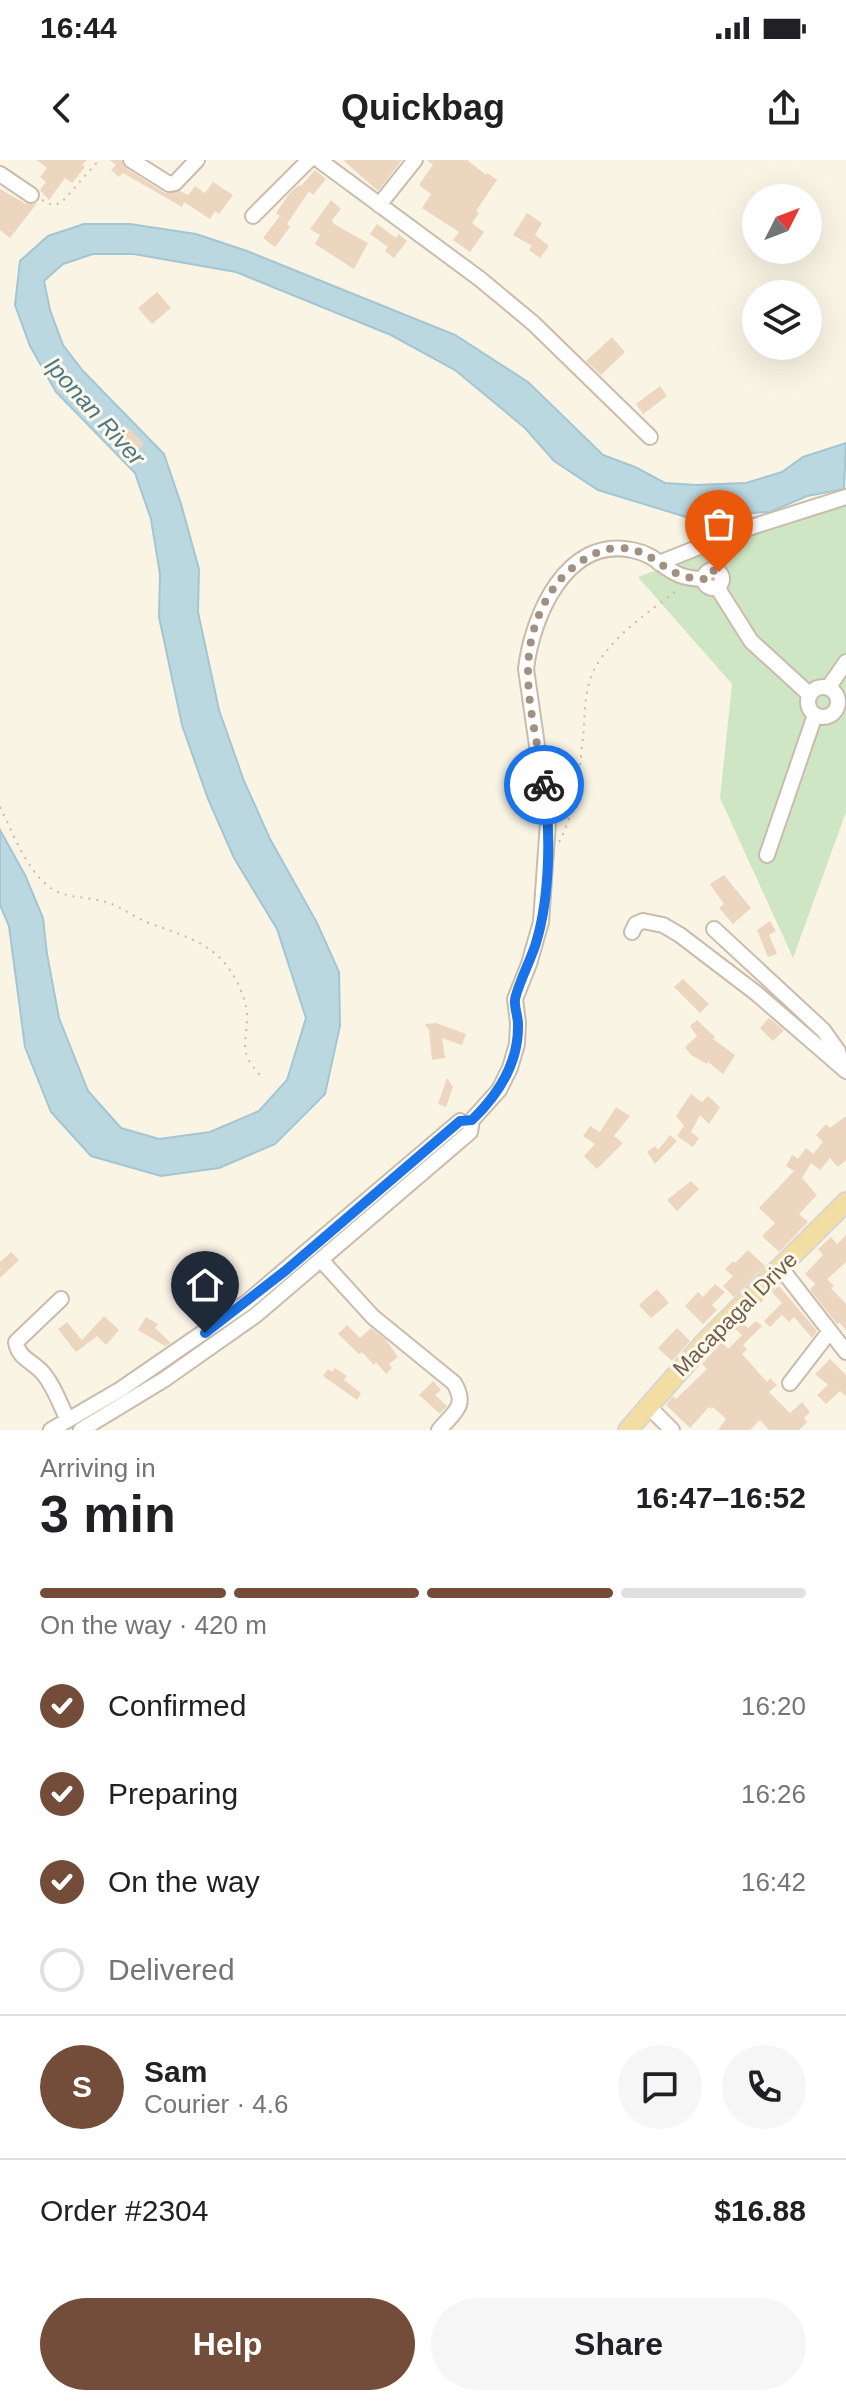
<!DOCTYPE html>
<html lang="en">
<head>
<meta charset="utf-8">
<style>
	body { margin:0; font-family:Helvetica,sans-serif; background:#f6f6f6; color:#202124; height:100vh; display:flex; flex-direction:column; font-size:30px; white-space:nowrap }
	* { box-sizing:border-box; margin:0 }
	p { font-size:26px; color:#757577 }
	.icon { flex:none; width:44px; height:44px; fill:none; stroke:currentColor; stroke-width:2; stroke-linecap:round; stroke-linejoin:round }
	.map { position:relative; height:1270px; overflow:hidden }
	.panel { display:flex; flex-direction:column; background:#fff; flex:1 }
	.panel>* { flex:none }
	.needle { width:52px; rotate:48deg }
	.controls { position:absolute; left:742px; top:24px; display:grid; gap:16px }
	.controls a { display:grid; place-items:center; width:80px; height:80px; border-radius:50%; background:#fff; box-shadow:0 8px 32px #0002; font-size:40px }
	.pin { position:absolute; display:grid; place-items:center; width:68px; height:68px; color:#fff; margin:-82px -34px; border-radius:50% 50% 50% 0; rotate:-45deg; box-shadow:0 0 8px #0007 }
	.pin .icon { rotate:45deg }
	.courier { position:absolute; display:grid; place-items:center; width:80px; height:80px; margin:-40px; border:6px solid #1a73e8; border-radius:50%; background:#fff; color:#222; box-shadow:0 2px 10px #0007 }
	.overview em { font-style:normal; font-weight:700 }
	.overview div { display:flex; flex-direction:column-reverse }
	.overview { display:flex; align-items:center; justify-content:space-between; height:136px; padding:0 40px }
	h1 { font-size:52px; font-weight:700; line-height:60px }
	.bar { display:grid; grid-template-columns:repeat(4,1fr); gap:12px 8px; align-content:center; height:96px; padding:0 40px }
	.bar i { height:10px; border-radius:6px; background:#e0e0e0 }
	.bar .active { background:#734c3a }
	.bar p { grid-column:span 4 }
	.line { display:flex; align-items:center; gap:20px; padding:0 40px; border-top:2px solid #e0e0e0 }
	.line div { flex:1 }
	.round { display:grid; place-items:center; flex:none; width:84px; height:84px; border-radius:42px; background:#f6f6f6 }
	ol { padding:0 40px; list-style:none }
	li { display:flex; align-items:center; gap:24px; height:88px }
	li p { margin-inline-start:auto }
	li .icon { padding:8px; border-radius:50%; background:#734c3a; color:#fff; stroke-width:4 }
	li:last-child { color:#757577 }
	li i { width:44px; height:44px; border:4px solid #e0e0e0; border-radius:50% }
	.action { display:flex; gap:16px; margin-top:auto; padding:16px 40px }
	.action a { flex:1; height:92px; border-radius:48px; background:#734c3a; color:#fff; font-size:32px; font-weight:700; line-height:92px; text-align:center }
	.action a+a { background:#f6f6f6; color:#202124 }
	.status { display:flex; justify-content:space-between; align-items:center; height:56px; padding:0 40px; background:#fff; direction:ltr }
	.status svg { height:22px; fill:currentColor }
	header { display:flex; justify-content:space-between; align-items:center; height:104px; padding:0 40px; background:#fff; font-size:36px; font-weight:700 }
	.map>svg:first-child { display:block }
	.green { fill:#cfe6c5 }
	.water { fill:#bbd8e1; stroke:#a3c6d2; stroke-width:2 }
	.building { fill:#ecd6bf }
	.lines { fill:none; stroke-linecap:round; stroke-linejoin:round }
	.minor-casing { stroke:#cabcac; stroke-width:18 }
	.major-casing { stroke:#dad5d1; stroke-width:22 }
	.path { stroke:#d1b9a3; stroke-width:2; stroke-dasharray:2 6; stroke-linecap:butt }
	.minor { stroke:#fff; stroke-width:14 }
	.major { stroke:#f2dda3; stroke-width:18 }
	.done { stroke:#a09282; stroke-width:8; stroke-dasharray:0 14.4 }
	.route { stroke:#1a73e8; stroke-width:10 }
	.labels { text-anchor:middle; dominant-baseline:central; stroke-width:6; stroke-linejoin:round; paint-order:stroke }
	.street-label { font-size:22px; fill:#705d4d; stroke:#fdf8ea }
	.water-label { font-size:24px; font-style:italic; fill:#4c7888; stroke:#fdf8ea }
</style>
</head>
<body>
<div class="status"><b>16:44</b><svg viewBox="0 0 49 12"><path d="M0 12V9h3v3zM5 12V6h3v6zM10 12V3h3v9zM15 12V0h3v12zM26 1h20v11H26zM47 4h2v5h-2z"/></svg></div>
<header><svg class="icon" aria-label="back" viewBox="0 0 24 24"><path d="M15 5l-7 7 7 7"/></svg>Quickbag<svg class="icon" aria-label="share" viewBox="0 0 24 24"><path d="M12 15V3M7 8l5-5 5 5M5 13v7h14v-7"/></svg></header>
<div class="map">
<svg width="846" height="1270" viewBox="0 0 846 1270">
	<rect width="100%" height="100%" fill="#faf4e5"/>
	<!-- green -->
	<path class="green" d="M846,344V652L793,798L720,638L732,524L638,417L756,373Z"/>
	<!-- water -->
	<path class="water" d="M84,64H130L196,74L247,91L455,175L528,222L603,295L635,307L665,323L696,325L746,323L782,312L803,297L846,283L844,329L807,336L770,352L686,357L598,330L554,301L525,268L455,210L391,175L236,112L134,94H93L63,104L44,121L50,150L63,185L83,211L164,294L181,344L199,409L198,452L219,550L244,621L270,679L317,763L339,812L340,866L325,934L275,984L219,1008L161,1016L91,996L51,952L25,887L9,766L0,745V670L25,715L43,758L47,794L59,858L88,931L121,968L159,979L210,972L259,951L287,920L306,858L277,769L234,698L208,639L182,565L159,457L160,414L151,359L135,313L56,232L30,186L15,145L20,101L48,76Z"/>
	<!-- building -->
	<path class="building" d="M37,0H87L82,5L85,7L72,23L65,18L49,40L40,30L46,22L40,17L47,8Z
		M110,0H121L126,8L165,33L180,31L188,35L186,38L195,26L205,33L213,22L233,35L219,54L215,51L210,59L184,42L182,47L123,13L119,17L111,10L116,5Z
		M343,0H402L378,31Z
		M427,0H467L486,15L487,13L497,20L476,51L479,53L472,63L484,72L470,92L453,80L459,72L422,48L431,34L419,25L433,5Z
		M315,10L326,19L313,35L309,31L287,64L290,67L275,87L263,78L280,56L276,53L289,34L299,25L301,26Z
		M0,29L26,44L37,43L10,78L0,70Z
		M331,40L341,49L332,60L334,64L368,83L354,109L315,84L320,75L310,69Z
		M527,53L542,63L535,75L549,86L540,98L529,90L532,86L513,75Z
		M377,64L396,78L399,74L407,81L394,98L385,91L388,87L370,74Z
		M157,132L171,148L152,164L138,148Z
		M612,177L625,192L601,215L586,201Z
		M660,226L667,236L643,254L636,244Z
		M129,268L144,284L136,291L122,274Z
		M724,715L751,748L733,764L719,748L724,744L710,724Z
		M770,761L776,771L769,775L777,794L768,797L757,770Z
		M683,819L709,844L700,853L674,827Z
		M769,858L784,870L773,881L760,868Z
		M697,860L715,877L713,879L735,895L723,914L708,902L707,904L691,895L685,887L697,876L690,866Z
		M436,863L466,874L462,885L442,878L445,898L432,900L429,870L425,864Z
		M447,918L453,927L446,947L438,944Z
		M691,934L702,942L708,936L720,947L709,964L700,955L691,972L699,978L693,987L677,976L684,966L676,956Z
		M616,947L630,956L614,976L623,983L597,1009L584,996L595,984L583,976L590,966L600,972Z
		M846,956V1000L838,1007L830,998L820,1010L811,1003L802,1018L817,1035L799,1054L808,1062L779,1092L762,1076L775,1063L759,1048L794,1011L786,1006L792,995L798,999L806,988L813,994L823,982L816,975L826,964L830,968Z
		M670,975L677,981L655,1004L647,992L655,986L658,990Z
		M691,1021L699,1029L677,1051L667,1040Z
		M846,1075V1102L827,1119L834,1126L831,1128L846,1144V1170L840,1163L837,1164L810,1130L815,1124L805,1114L823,1095L818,1089L831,1077L837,1084Z
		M748,1090L765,1106L734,1137L723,1126L733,1116L725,1109L733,1101L735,1103Z
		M11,1092L19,1100L0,1118V1102Z
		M715,1124L725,1132L712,1145L717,1150L703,1164L685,1146L698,1132L703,1137Z
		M779,1126L817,1171L812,1178L794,1157L789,1162L782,1155L770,1167L764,1161L782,1143L772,1132Z
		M657,1129L669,1143L651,1158L639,1145Z
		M104,1156L119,1170L106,1185L97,1176L76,1192L58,1169L67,1162L82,1180Z
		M146,1157L158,1164L155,1168L171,1183L165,1186L138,1170Z
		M756,1161L762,1166L743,1185L747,1189L742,1194L767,1222L770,1218L777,1225L769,1232L790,1253L802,1242L810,1252L804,1258L807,1262L799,1270H769L760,1260L750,1270H718L726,1259L713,1247L711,1249L709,1247L690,1268L666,1245L673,1236L676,1239L707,1209L702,1204L722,1182L728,1189L742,1175L735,1169L742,1162L748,1168Z
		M347,1165L360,1178L371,1168L386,1180L398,1197L389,1204L392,1208L386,1214L376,1202L374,1205L362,1192L359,1194L338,1174Z
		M677,1168L690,1181L672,1201L658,1188Z
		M830,1199L846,1215V1236L840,1231L826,1244L817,1235L828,1225L815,1214Z
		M335,1208L347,1216L344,1220L361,1233L357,1240L323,1216L328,1209L332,1212Z
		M433,1221L441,1230L435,1235L447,1246L440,1254L419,1235Z"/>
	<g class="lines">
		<defs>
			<path id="minor" d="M131,0L169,24L175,23L197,0
				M319,0L480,119L533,163L650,277
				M0,14L31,35
				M379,45L415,0
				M253,56L309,0
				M659,403L742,370L846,337
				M704 419a9 9 0 1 1 18 0a9 9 0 1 1-18 0Z
				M717,427L751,481L810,535
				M808 542a15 15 0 1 1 30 0a15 15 0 1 1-30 0Z
				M828,528L846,502
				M767,695L815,555
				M714,769L823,870L838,891L842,907
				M632,772L636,764L643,761L663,765L680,775L756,833L846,911
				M470,972L472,960L499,930L510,908L517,884L518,863L515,839L529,804L541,762L548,662L526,509C532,457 566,376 632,390C664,396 664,419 704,419
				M321,1100L373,1157L454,1223C468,1246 454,1252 439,1270
				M780,1107L846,1192
				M61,1139L16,1182C18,1198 32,1201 42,1212C54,1225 60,1245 68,1260
				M790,1223L830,1171
				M648,1246L672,1270
				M51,1270L121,1229L246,1143L460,961
				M81,1270L165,1219L256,1155L470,972"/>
			<path id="major" d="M628,1270L704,1183L846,1042"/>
		</defs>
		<!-- minor casing -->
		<use href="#minor" class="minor-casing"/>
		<!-- major casing -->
		<use href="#major" class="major-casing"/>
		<!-- path -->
		<path class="path" d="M42,40L52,45L61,43L99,0
			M0,647C13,673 25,707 48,726C63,739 87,736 106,742C120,746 131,755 144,761C171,772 198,777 220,798C234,812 248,839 247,859C246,886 239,892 260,915
			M559,682C577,649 580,605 584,567C585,548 585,530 593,512C610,477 648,453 677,430"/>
		<!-- minor -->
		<use href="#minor" class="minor"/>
		<!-- major -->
		<use href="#major" class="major"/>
	</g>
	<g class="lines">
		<!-- done -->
		<path class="done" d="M544,625C535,561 513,505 544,444C551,431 559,419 570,410C584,398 600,388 620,388C657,389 663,419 704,419L711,410L719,412"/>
		<!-- route -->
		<path class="route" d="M205,1173L285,1111L460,961L472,960C499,934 519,903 518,864C518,856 514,847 515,840C516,829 532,797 536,783C550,737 551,672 544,625"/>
	</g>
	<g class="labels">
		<!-- street labels -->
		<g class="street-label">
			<text transform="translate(735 1154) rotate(-45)">Macapagal Drive</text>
		</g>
		<!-- water labels -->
		<g class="water-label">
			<text transform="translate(95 251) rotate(48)">Iponan River</text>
		</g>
	</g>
</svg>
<div class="controls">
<a><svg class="needle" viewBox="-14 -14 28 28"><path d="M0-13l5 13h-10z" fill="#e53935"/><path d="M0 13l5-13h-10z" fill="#757577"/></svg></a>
<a><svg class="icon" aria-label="layers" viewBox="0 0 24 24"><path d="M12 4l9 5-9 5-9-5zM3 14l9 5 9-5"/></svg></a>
</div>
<div class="pin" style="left:719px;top:412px;background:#ea580c"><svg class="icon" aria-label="bag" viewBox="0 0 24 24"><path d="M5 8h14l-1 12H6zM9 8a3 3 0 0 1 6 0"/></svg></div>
<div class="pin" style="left:205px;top:1173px;background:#1f2937"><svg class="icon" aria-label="home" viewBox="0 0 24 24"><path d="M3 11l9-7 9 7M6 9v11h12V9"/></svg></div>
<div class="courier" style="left:544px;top:625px"><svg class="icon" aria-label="bike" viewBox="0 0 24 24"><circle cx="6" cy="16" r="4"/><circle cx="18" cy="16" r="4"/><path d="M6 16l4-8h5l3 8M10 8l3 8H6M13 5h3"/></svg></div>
</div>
<section class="panel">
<div class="overview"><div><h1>3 min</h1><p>Arriving in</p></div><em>16:47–16:52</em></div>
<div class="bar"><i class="active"></i><i class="active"></i><i class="active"></i><i></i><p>On the way · 420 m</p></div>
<ol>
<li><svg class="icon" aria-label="check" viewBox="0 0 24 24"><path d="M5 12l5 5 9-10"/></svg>Confirmed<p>16:20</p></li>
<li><svg class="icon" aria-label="check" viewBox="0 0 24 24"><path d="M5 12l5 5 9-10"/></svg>Preparing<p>16:26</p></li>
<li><svg class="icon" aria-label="check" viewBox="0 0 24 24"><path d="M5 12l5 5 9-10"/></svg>On the way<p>16:42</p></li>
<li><i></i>Delivered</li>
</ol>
<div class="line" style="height:144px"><b class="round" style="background:#734c3a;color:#fff">S</b><div><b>Sam</b><p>Courier · 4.6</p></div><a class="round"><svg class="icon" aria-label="chat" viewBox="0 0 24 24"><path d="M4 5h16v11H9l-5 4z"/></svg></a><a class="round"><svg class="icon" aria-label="phone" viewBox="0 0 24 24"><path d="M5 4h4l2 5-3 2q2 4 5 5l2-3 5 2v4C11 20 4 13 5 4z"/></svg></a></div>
<div class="line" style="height:104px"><div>Order #2304</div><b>$16.88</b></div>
<div class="action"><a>Help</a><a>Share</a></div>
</section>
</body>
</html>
